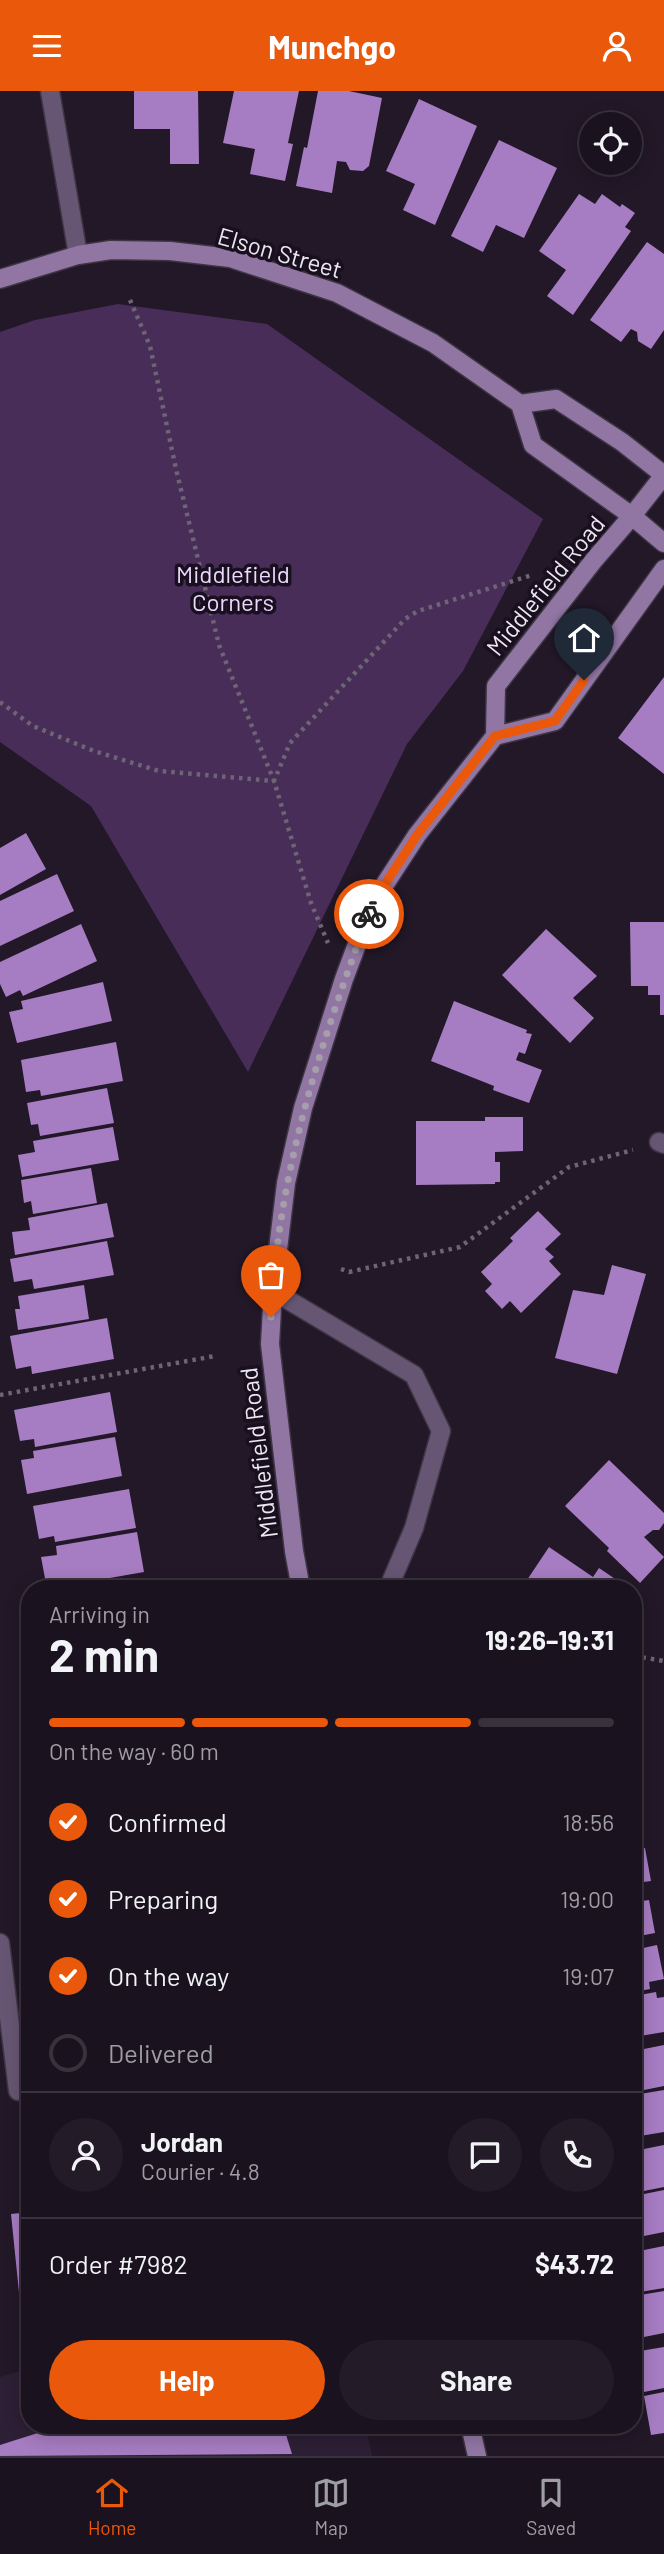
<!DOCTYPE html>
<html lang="en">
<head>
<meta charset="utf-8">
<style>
	body { margin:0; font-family:Barlow,sans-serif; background:#231b27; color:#f1f3f6; height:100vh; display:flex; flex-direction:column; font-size:26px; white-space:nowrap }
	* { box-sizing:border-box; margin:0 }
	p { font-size:23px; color:#9f9ea4 }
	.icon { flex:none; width:38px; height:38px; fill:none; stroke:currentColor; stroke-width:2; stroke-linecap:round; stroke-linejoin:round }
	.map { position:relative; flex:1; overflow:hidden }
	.panel { position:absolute; left:21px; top:1489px; width:621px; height:854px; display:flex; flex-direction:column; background:#1a121e; border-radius:28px; box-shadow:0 4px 18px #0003,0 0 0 2px #38323c }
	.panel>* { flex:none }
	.tools { position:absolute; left:579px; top:21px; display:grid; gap:14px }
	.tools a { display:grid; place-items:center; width:63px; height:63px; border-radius:50%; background:#1a121e; box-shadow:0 4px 18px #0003,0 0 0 2px #38323c; font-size:35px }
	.pin { position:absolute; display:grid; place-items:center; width:60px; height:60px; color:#fff; margin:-72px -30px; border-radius:50% 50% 50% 0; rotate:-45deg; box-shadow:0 0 7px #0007 }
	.pin .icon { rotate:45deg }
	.courier { position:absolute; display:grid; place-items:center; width:70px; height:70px; margin:-35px; border:5px solid #ea580c; border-radius:50%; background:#fff; color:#222; box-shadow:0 2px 9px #0007 }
	.headline em { font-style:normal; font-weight:700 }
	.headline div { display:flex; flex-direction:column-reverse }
	.headline { display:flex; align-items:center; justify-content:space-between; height:119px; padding:0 28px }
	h1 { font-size:46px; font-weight:700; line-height:52px }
	.bar { display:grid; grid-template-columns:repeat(4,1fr); gap:10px 7px; align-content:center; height:84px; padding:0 28px }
	.bar i { height:9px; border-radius:5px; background:#38323c }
	.bar .current { background:#ea580c }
	.bar p { grid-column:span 4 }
	.line { display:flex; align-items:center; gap:18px; padding:0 28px; border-top:2px solid #38323c }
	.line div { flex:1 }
	.round { display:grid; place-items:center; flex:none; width:74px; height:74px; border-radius:37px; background:#231b27 }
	ol { padding:0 28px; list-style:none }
	li { display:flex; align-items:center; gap:21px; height:77px }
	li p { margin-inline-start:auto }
	li .icon { padding:7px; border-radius:50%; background:#ea580c; color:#fff; stroke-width:4 }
	li:last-child { color:#9f9ea4 }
	li i { width:38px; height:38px; border:4px solid #38323c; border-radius:50% }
	.primary-button { display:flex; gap:14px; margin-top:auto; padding:14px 28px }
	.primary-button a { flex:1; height:80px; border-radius:42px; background:#ea580c; color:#fff; font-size:28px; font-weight:700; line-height:80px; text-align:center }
	.primary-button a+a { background:#231b27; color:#f1f3f6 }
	header { display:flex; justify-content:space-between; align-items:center; height:91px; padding:0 28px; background:#ea580c; color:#fff; font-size:32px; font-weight:700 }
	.tab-bar { display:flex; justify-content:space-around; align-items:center; height:98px; border-top:2px solid #38323c; background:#1a121e; font-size:19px; color:#9f9ea4 }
	.tab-bar a { display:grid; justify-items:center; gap:4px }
	.tab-bar .current { color:#ea580c }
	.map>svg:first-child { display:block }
	.built { fill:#2d1f35 }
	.green { fill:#482d59 }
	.building { fill:#a67cc2 }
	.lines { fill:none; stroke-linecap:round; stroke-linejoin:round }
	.lane-casing { stroke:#3e3544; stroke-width:21 }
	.street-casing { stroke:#3e3544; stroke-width:21 }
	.secondary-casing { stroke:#3e3544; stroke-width:21 }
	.path { stroke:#6d6573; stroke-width:4.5; stroke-dasharray:3.5 5; stroke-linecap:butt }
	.lane { stroke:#675673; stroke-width:18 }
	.street { stroke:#675673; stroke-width:18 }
	.secondary { stroke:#9176a4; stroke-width:18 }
	.done { stroke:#a69fab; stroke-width:7; stroke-dasharray:0 12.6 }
	.route { stroke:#ea580c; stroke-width:9 }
	.labels { text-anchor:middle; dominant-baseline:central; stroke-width:7; stroke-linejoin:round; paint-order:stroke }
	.street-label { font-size:24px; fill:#ede7f2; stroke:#180f1f }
	.park-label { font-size:24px; fill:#eed8fe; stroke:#180f1f }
</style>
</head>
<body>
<header><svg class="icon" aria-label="menu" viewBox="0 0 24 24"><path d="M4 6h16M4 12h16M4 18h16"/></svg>Munchgo<svg class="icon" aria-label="person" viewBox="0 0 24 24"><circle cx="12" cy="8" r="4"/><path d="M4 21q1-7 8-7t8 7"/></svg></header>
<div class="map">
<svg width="664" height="2365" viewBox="0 0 664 2365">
	<rect width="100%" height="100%" fill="#221828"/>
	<!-- built -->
	<path class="built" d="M30,2277V2334L366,2335L372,2365H0V2286Z"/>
	<!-- green -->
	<path class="green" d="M118,213L267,233L543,428L463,580L407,653L248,981L91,715L0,651V241L35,229Z"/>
	<!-- building -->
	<path class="building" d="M134,0H198L199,73H170V38H134Z
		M234,0H299L288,52L293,53L285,90L250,83L255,58L223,52Z
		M318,0H349L382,7L369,75L363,80L350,79L346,71L337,70L332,102L296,95L304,56L307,57Z
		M419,8L477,35L435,134L403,119L415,93L386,80Z
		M499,49L557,77L524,147L496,134L483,161L451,145Z
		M579,103L595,113L602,103L620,116L622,113L635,122L625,136L631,140L573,224L547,205L566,179L539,160Z
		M647,151L664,163V239L651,258L638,250L637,241L631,238L621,251L590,229Z
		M664,586V683L618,647Z
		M26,742L46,778L0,804V757Z
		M57,783L74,820L0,855V810Z
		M630,831H664V924H660V904H648V895H631Z
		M81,833L97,870L23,905L20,899L6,906L0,893V871Z
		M546,838L597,885L573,907L594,927L570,952L502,884Z
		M103,891L112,930L17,952L9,921L23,918L21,910Z
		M454,910L527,939L526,942L532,943L525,963L519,961L516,969L542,979L529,1012L493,999L494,995L431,970Z
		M116,951L123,990L41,1005L40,999L26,1001L21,969Z
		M107,997L114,1032L40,1045L38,1033L31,1034L27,1012Z
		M485,1026H523V1060L495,1061V1071H500V1091H495V1093L416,1094V1030H485Z
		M113,1036L119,1069L22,1086L18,1064L35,1061L33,1050Z
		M91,1077L97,1112L33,1123L31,1110L24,1112L21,1089Z
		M107,1112L114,1146L15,1164L12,1141L30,1139L28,1127Z
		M538,1120L561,1143L545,1158L554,1166L549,1170L561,1183L521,1222L510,1210L502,1218L485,1200L492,1193L481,1181L513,1150L510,1147Z
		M107,1150L114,1184L34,1198L32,1188L14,1191L10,1168Z
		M612,1174L646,1183L617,1283L555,1267L573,1199L604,1204Z
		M84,1194L89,1228L18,1239L15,1218H20L18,1205Z
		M107,1227L114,1268L32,1283L31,1275L16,1278L10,1245Z
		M110,1301L117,1341L35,1356L34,1348L20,1350L14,1319Z
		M115,1346L122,1385L27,1403L21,1369L34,1367L33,1360Z
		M609,1369L664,1422V1432L659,1439H653L644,1446L664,1466L640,1492L607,1460L609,1457L565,1415Z
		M129,1398L136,1437L55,1451L54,1445L39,1448L33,1415Z
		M137,1441L144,1481L47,1498L41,1466L57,1464L56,1455Z
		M549,1456L593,1486L599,1477L630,1498H521Z
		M645,1757L651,1790L636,1792L637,1800L634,1801V1759Z
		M649,1809L655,1842L634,1846V1811Z
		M657,1854L664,1888L649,1891L650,1898L634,1901V1859Z
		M656,1901L657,1907L664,1906V1941L634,1946V1905Z
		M664,1954V1995L634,2001V1960Z
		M664,1999V2041L634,2046V2004Z
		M664,2054V2096L634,2102V2060Z
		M664,2099V2141L634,2147V2105Z
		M30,2121V2220L21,2221L11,2123Z
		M664,2155V2197L634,2202V2161Z
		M664,2200V2242L634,2248V2205Z
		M664,2256V2297L639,2302L634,2261Z
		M664,2301V2342L651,2344L644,2305Z
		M63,2334H283L292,2363L0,2365V2354Z"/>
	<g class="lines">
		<defs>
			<path id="lane" d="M273,1200L414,1284L441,1340L414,1437L388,1498"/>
			<path id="street" d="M50,0L78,164
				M659,1051L664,1053
				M0,1852L18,2000"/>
			<path id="secondary" d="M0,188L78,164L111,159L170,160L230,167L337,202L433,252L520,313L533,354L632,425L664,452
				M520,313L556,308L622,351L664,384
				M495,645L555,630L664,478
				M301,1498L294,1460L270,1253L273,1200L286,1092L303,1017L344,888L372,813L417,744L495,645L496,595L594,469L632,425L664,384
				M470,2334L477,2365"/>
		</defs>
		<!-- lane casing -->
		<use href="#lane" class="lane-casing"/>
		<!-- street casing -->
		<use href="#street" class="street-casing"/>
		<!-- secondary casing -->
		<use href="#secondary" class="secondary-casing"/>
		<!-- path -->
		<path class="path" d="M130,209L150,255L176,378L219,554L274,690L311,812L328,852
			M0,611L33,635L94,660L159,680L274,690L290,652L405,528L418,520L532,484
			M341,1178L349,1181L460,1156L569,1076L633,1059
			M0,1304L215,1265
			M634,1565L664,1570"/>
		<!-- lane -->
		<use href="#lane" class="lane"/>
		<!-- street -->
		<use href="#street" class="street"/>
		<!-- secondary -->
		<use href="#secondary" class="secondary"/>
	</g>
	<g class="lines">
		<!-- done -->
		<path class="done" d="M271,1226C278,1083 319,956 369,823"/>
		<!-- route -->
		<path class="route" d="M369,823L372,813L417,744L495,645L555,630L584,589"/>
	</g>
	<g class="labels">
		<!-- street labels -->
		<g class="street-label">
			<text transform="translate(280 161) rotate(16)">Elson Street</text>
			<text transform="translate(545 494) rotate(-51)">Middlefield Road</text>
			<text transform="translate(258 1362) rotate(-97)">Middlefield Road</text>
		</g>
		<!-- park labels -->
		<g class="park-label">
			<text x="233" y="482">Middlefield<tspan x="233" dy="28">Corners</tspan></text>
		</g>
	</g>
</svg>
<div class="tools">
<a><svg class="icon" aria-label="locate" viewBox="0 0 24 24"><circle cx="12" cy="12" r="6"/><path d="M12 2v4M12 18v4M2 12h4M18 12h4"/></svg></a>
</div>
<div class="pin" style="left:271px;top:1226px;background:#ea580c"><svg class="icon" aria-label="bag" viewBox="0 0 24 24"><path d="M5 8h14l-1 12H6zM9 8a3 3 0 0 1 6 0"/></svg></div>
<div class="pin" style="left:584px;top:589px;background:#1f2937"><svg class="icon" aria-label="home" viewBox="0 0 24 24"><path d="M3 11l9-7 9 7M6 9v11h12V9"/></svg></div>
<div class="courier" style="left:369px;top:823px"><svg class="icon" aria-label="bike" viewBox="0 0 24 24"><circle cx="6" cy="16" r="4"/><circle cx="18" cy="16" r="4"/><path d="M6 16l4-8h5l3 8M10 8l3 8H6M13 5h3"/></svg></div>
<section class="panel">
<div class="headline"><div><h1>2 min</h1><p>Arriving in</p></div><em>19:26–19:31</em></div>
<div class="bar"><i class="current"></i><i class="current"></i><i class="current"></i><i></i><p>On the way · 60 m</p></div>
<ol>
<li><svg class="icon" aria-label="check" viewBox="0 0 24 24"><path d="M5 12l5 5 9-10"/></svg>Confirmed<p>18:56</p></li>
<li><svg class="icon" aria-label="check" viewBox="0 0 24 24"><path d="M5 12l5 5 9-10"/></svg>Preparing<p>19:00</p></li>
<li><svg class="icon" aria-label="check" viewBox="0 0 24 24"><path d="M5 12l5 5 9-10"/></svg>On the way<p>19:07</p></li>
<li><i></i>Delivered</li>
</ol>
<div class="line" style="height:126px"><a class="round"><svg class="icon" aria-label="person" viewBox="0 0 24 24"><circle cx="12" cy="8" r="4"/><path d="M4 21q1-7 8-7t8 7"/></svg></a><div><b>Jordan</b><p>Courier · 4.8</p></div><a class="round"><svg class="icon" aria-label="chat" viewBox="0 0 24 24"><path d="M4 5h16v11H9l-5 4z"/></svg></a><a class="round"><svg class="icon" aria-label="phone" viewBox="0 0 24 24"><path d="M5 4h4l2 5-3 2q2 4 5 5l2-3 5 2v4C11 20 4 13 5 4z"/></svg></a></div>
<div class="line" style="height:91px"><div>Order #7982</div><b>$43.72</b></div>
<div class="primary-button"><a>Help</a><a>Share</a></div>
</section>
</div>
<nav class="tab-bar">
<a class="current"><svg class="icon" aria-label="home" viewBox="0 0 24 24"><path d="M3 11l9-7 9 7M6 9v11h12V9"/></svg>Home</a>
<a><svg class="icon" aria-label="map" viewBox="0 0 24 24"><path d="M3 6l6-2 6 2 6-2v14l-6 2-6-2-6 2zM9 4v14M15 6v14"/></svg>Map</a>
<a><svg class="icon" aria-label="saved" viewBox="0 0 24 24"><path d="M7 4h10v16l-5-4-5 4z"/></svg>Saved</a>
</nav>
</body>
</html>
